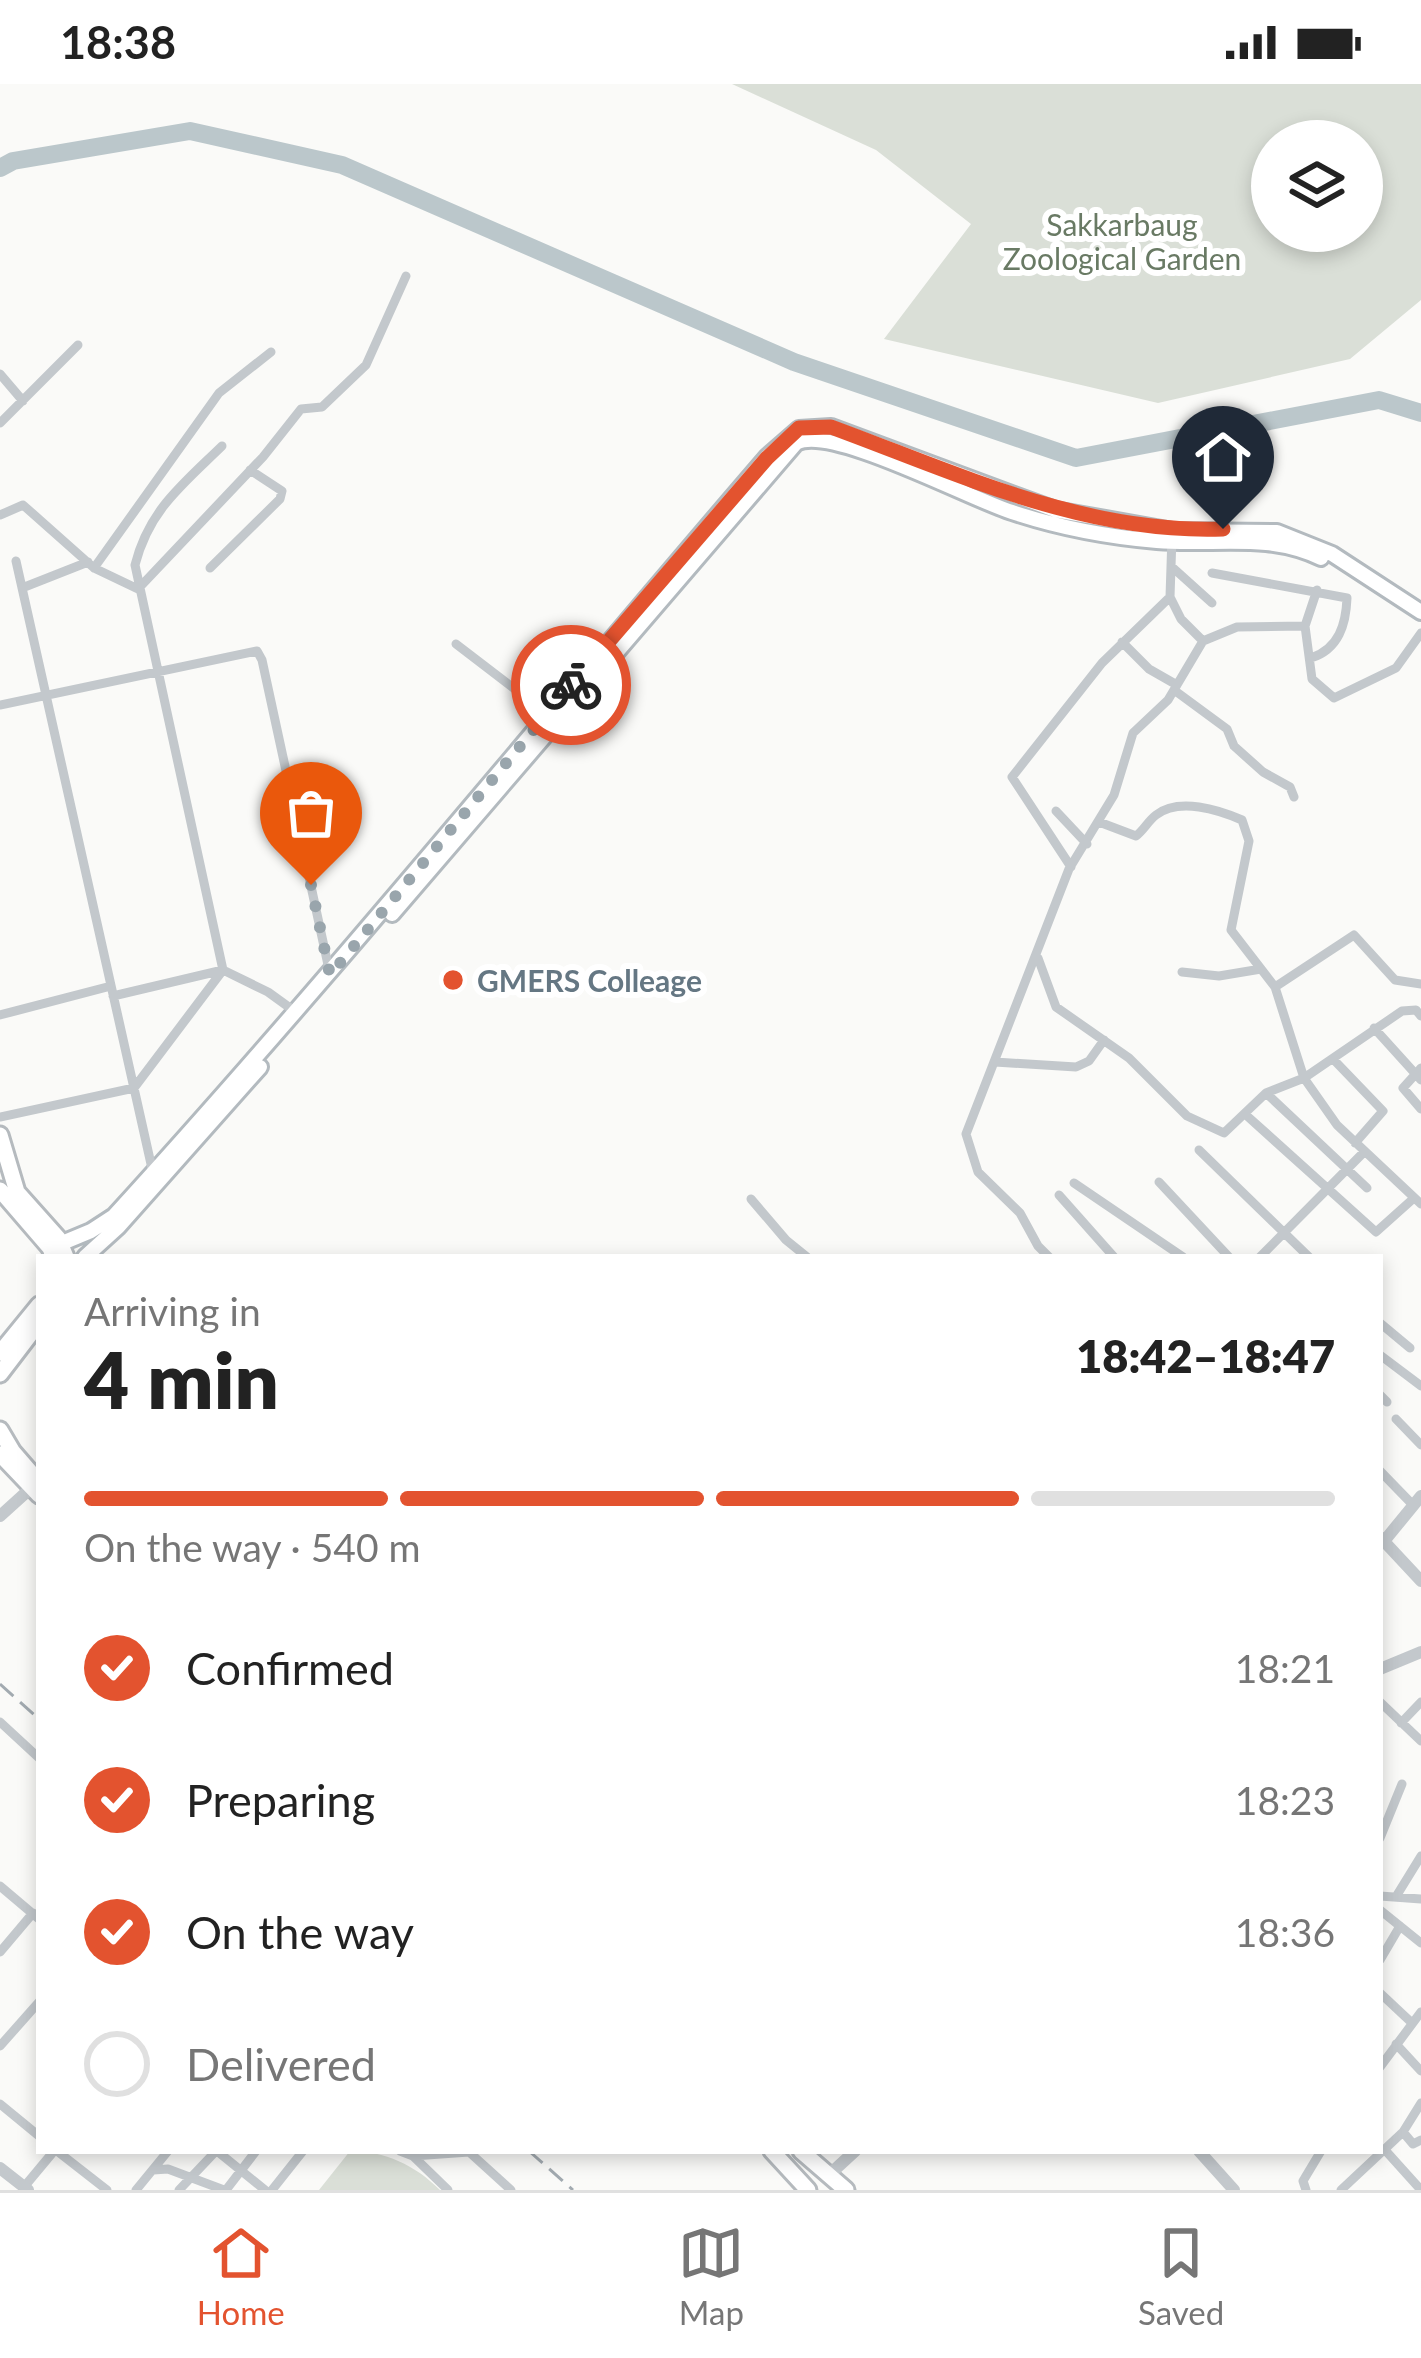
<!DOCTYPE html>
<html lang="en">
<head>
<meta charset="utf-8">
<style>
	body { margin:0; font-family:Lato,sans-serif; background:#f6f6f6; color:#222; height:100vh; display:flex; flex-direction:column; font-size:45px; white-space:nowrap }
	* { box-sizing:border-box; margin:0 }
	p { font-size:39px; color:#767676 }
	.icon { flex:none; width:66px; height:66px; fill:none; stroke:currentColor; stroke-width:2; stroke-linecap:round; stroke-linejoin:round }
	.map { position:relative; flex:1; overflow:hidden }
	.drawer { position:absolute; left:36px; top:1170px; width:1347px; height:900px; display:flex; flex-direction:column; background:#fff; border-radius:0px; box-shadow:0 6px 18px #0003 }
	.drawer>* { flex:none }
	.tools { position:absolute; left:1251px; top:36px; display:grid; gap:24px }
	.tools a { display:grid; place-items:center; width:132px; height:132px; border-radius:50%; background:#fff; box-shadow:0 6px 18px #0003; font-size:60px }
	.pin { position:absolute; display:grid; place-items:center; width:102px; height:102px; color:#fff; margin:-123px -51px; border-radius:50% 50% 50% 0; rotate:-45deg; box-shadow:0 0 12px #0007 }
	.pin .icon { rotate:45deg }
	.courier { position:absolute; display:grid; place-items:center; width:120px; height:120px; margin:-60px; border:9px solid #e3532f; border-radius:50%; background:#fff; color:#222; box-shadow:0 3px 15px #0007 }
	.head em { font-style:normal; font-weight:800 }
	.head div { display:flex; flex-direction:column-reverse }
	.head { display:flex; align-items:center; justify-content:space-between; height:204px; padding:0 48px }
	h1 { font-size:78px; font-weight:800; line-height:90px }
	.bar { display:grid; grid-template-columns:repeat(4,1fr); gap:18px 12px; align-content:center; height:144px; padding:0 48px }
	.bar i { height:15px; border-radius:9px; background:#e0e0e0 }
	.bar .active { background:#e3532f }
	.bar p { grid-column:span 4 }
	ol { padding:0 48px; list-style:none }
	li { display:flex; align-items:center; gap:36px; height:132px }
	li p { margin-inline-start:auto }
	li .icon { padding:12px; border-radius:50%; background:#e3532f; color:#fff; stroke-width:4 }
	li:last-child { color:#767676 }
	li i { width:66px; height:66px; border:6px solid #e0e0e0; border-radius:50% }
	.status { display:flex; justify-content:space-between; align-items:center; height:84px; padding:0 60px; background:#fff; direction:ltr }
	.status svg { height:33px; fill:currentColor }
	.menu { display:flex; justify-content:space-around; align-items:center; height:168px; border-top:3px solid #e0e0e0; background:#fff; font-size:33px; color:#767676 }
	.menu a { display:grid; justify-items:center; gap:6px }
	.menu .active { color:#e3532f }
	.map>svg:first-child { display:block }
	.green { fill:#dadfd7; fill-rule:evenodd }
	.lines { fill:none; stroke-linecap:round; stroke-linejoin:round }
	.river { stroke:#bbc7cb; stroke-width:18 }
	.secondary-casing { stroke:#b3babf; stroke-width:20 }
	.primary-casing { stroke:#b5babe; stroke-width:21 }
	.minor { stroke:#c3c8cc; stroke-width:9 }
	.tertiary { stroke:#c3c8cc; stroke-width:12 }
	.secondary { stroke:#fff; stroke-width:14 }
	.primary { stroke:#fff; stroke-width:15 }
	.rail { stroke:#a2aab0; stroke-width:3; stroke-dasharray:18 9; stroke-linecap:butt }
	.done { stroke:#99a5ac; stroke-width:12; stroke-dasharray:0 21.6 }
	.route { stroke:#e3532f; stroke-width:15 }
	.poi-dot { fill:#e3532f; stroke:#fff; stroke-width:4.5 }
	.labels { text-anchor:middle; dominant-baseline:central; stroke-width:12; stroke-linejoin:round; paint-order:stroke }
	.park-label { font-size:30px; fill:#697a64; stroke:#fff }
	.poi-label { font-size:30px; font-weight:bold; fill:#657783; stroke:#fff; text-anchor:start }
</style>
</head>
<body>
<div class="status"><b>18:38</b><svg viewBox="0 0 49 12"><path d="M0 12V9h3v3zM5 12V6h3v6zM10 12V3h3v9zM15 12V0h3v12zM26 1h20v11H26zM47 4h2v5h-2z"/></svg></div>
<div class="map">
<svg width="1421" height="2106" viewBox="0 0 1421 2106">
	<rect width="100%" height="100%" fill="#fafaf8"/>
	<!-- green -->
	<path class="green" d="M732,0H1421V216L1350,275L1158,319L884,255L971,140L876,66ZM1272,57H1362V147H1272Z
		M350,2067C385,2067 415,2081 440,2106H319Z"/>
	<g class="lines">
		<!-- river -->
		<path class="river" d="M0,84L13,77L190,47L342,81L794,278L1076,374L1379,316L1421,329"/>
		<defs>
			<path id="secondary" d="M392,830L796,359C831,340 970,415 1012,428C1057,443 1110,453 1157,457C1214,462 1267,448 1321,474
				M55,1162L91,1147L114,1132C339,885 549,626 767,373L799,345L831,343L1055,426L1173,447L1277,448L1332,470L1421,528
				M85,1173L118,1143L260,983"/>
			<path id="primary" d="M0,1051L17,1108L58,1154L66,1173
				M0,1106L50,1164L53,1173
				M0,1269L39,1221
				M0,1290L39,1239
				M0,1346L13,1368L39,1398
				M0,1370L39,1411
				M772,2067L808,2106
				M801,2067L846,2106"/>
		</defs>
		<!-- secondary casing -->
		<use href="#secondary" class="secondary-casing"/>
		<!-- primary casing -->
		<use href="#primary" class="primary-casing"/>
		<!-- minor -->
		<path class="minor" d="M0,290L23,317
			M0,339L78,261
			M0,431L23,421L94,484L138,505L263,373L301,325L322,323L366,281L406,192
			M16,477L153,1089
			M1172,483L1212,519
			M94,484L219,309L271,268
			M210,484L280,415L282,407L250,386
			M1212,489L1347,514C1346,540 1339,565 1311,574
			M22,504L88,478
			M1305,542L1312,595L1334,614L1396,584L1421,549
			M1203,557L1237,543L1305,542L1317,506
			M1122,558L1149,585L1177,601
			M456,560L546,629
			M1174,606L1227,645L1234,662L1263,688L1290,703L1294,713
			M0,621L257,567L262,576L330,890
			M1056,727L1087,760
			M1099,738L1136,752C1144,746 1148,737 1156,731C1179,713 1219,726 1242,736L1249,757L1231,846L1275,903L1304,994L1337,1041L1421,1120
			M1071,783L1012,693L1102,579L1170,513L1172,452
			M1038,874L1056,923L1129,974L1187,1032L1224,1049L1266,1009L1304,994L1402,927L1416,926L1421,932
			M1182,888L1219,892L1261,885
			M1275,903L1354,851L1395,896L1421,900
			M113,912L223,886L135,481C149,426 182,401 222,362
			M0,931L111,902
			M1374,944L1421,996
			M1333,975L1383,1027L1355,1059
			M995,978L1076,983L1089,977L1104,956
			M1421,984L1403,1004L1421,1025
			M1266,1009L1367,1104
			M1246,1031L1376,1148L1414,1114
			M0,1033L134,1004L223,886L268,908L297,929
			M1199,1066L1309,1173
			M1159,1098L1229,1173
			M1074,1099L1183,1173
			M1059,1111L1114,1173
			M751,1115L786,1156L807,1173
			M1049,1173L1038,1162L1020,1129L978,1088L966,1050L1069,785L1114,711L1133,649L1168,616L1203,557L1181,535L1170,513
			M1260,1173L1364,1068
			M1380,1239L1410,1264
			M1380,1271L1421,1302
			M1380,1311L1387,1318
			M1396,1335L1421,1361
			M1380,1387L1413,1421
			M1380,1618L1421,1657
			M0,1638L39,1674
			M1401,1639L1421,1618
			M1380,1754L1402,1700
			M0,1802L39,1835
			M1397,1811L1421,1772
			M1380,1812L1421,1815
			M1380,1826L1421,1859
			M0,1868L33,1829
			M1380,1876L1400,1842
			M1380,1909L1412,1939
			M1396,1960L1421,1987
			M0,1962L39,1918
			M1380,1983L1421,1928
			M0,2020L39,2052
			M1403,2048L1421,2019
			M1385,2066L1421,2106
			M57,2067L107,2106
			M217,2067L265,2106
			M400,2067L413,2072L469,2068
			M468,2067L511,2106
			M413,2072L448,2106
			M153,2086L168,2085L224,2106
			M24,2103L54,2067
			M136,2106L168,2067
			M179,2106L216,2067
			M226,2106L256,2067
			M272,2106L303,2067
			M1306,2106L1303,2097L1321,2067
			M1341,2106L1403,2048L1413,2060L1421,2056"/>
		<!-- tertiary -->
		<path class="tertiary" d="M0,1432L31,1404
			M1380,1453L1421,1497
			M1385,1456L1421,1412
			M1380,1585L1421,1568
			M1199,2067L1234,2106
			M0,2084L28,2106
			M830,2090L855,2067"/>
		<!-- secondary -->
		<use href="#secondary" class="secondary"/>
		<!-- primary -->
		<use href="#primary" class="primary"/>
		<!-- rail -->
		<path class="rail" d="M0,1600L39,1635
			M529,2067L573,2106"/>
	</g>
	<g class="lines">
		<!-- done -->
		<path class="done" d="M311,801L330,891L571,601"/>
		<!-- route -->
		<path class="route" d="M571,601L767,374L799,344L831,343C959,390 1084,450 1223,445"/>
	</g>
	<!-- markers -->
	<circle class="poi-dot" cx="453" cy="896" r="12"/>
	<g class="labels">
		<!-- park labels -->
		<g class="park-label">
			<text x="1122" y="140">Sakkarbaug<tspan x="1122" dy="34">Zoological Garden</tspan></text>
		</g>
		<!-- poi labels -->
		<g class="poi-label">
			<text x="477" y="896">GMERS Colleage</text>
		</g>
	</g>
</svg>
<div class="tools">
<a><svg class="icon" aria-label="layers" viewBox="0 0 24 24"><path d="M12 4l9 5-9 5-9-5zM3 14l9 5 9-5"/></svg></a>
</div>
<div class="pin" style="left:311px;top:801px;background:#ea580c"><svg class="icon" aria-label="bag" viewBox="0 0 24 24"><path d="M5 8h14l-1 12H6zM9 8a3 3 0 0 1 6 0"/></svg></div>
<div class="pin" style="left:1223px;top:445px;background:#1f2937"><svg class="icon" aria-label="home" viewBox="0 0 24 24"><path d="M3 11l9-7 9 7M6 9v11h12V9"/></svg></div>
<div class="courier" style="left:571px;top:601px"><svg class="icon" aria-label="bike" viewBox="0 0 24 24"><circle cx="6" cy="16" r="4"/><circle cx="18" cy="16" r="4"/><path d="M6 16l4-8h5l3 8M10 8l3 8H6M13 5h3"/></svg></div>
<section class="drawer">
<div class="head"><div><h1>4 min</h1><p>Arriving in</p></div><em>18:42–18:47</em></div>
<div class="bar"><i class="active"></i><i class="active"></i><i class="active"></i><i></i><p>On the way · 540 m</p></div>
<ol>
<li><svg class="icon" aria-label="check" viewBox="0 0 24 24"><path d="M5 12l5 5 9-10"/></svg>Confirmed<p>18:21</p></li>
<li><svg class="icon" aria-label="check" viewBox="0 0 24 24"><path d="M5 12l5 5 9-10"/></svg>Preparing<p>18:23</p></li>
<li><svg class="icon" aria-label="check" viewBox="0 0 24 24"><path d="M5 12l5 5 9-10"/></svg>On the way<p>18:36</p></li>
<li><i></i>Delivered</li>
</ol>
</section>
</div>
<nav class="menu">
<a class="active"><svg class="icon" aria-label="home" viewBox="0 0 24 24"><path d="M3 11l9-7 9 7M6 9v11h12V9"/></svg>Home</a>
<a><svg class="icon" aria-label="map" viewBox="0 0 24 24"><path d="M3 6l6-2 6 2 6-2v14l-6 2-6-2-6 2zM9 4v14M15 6v14"/></svg>Map</a>
<a><svg class="icon" aria-label="saved" viewBox="0 0 24 24"><path d="M7 4h10v16l-5-4-5 4z"/></svg>Saved</a>
</nav>
</body>
</html>
